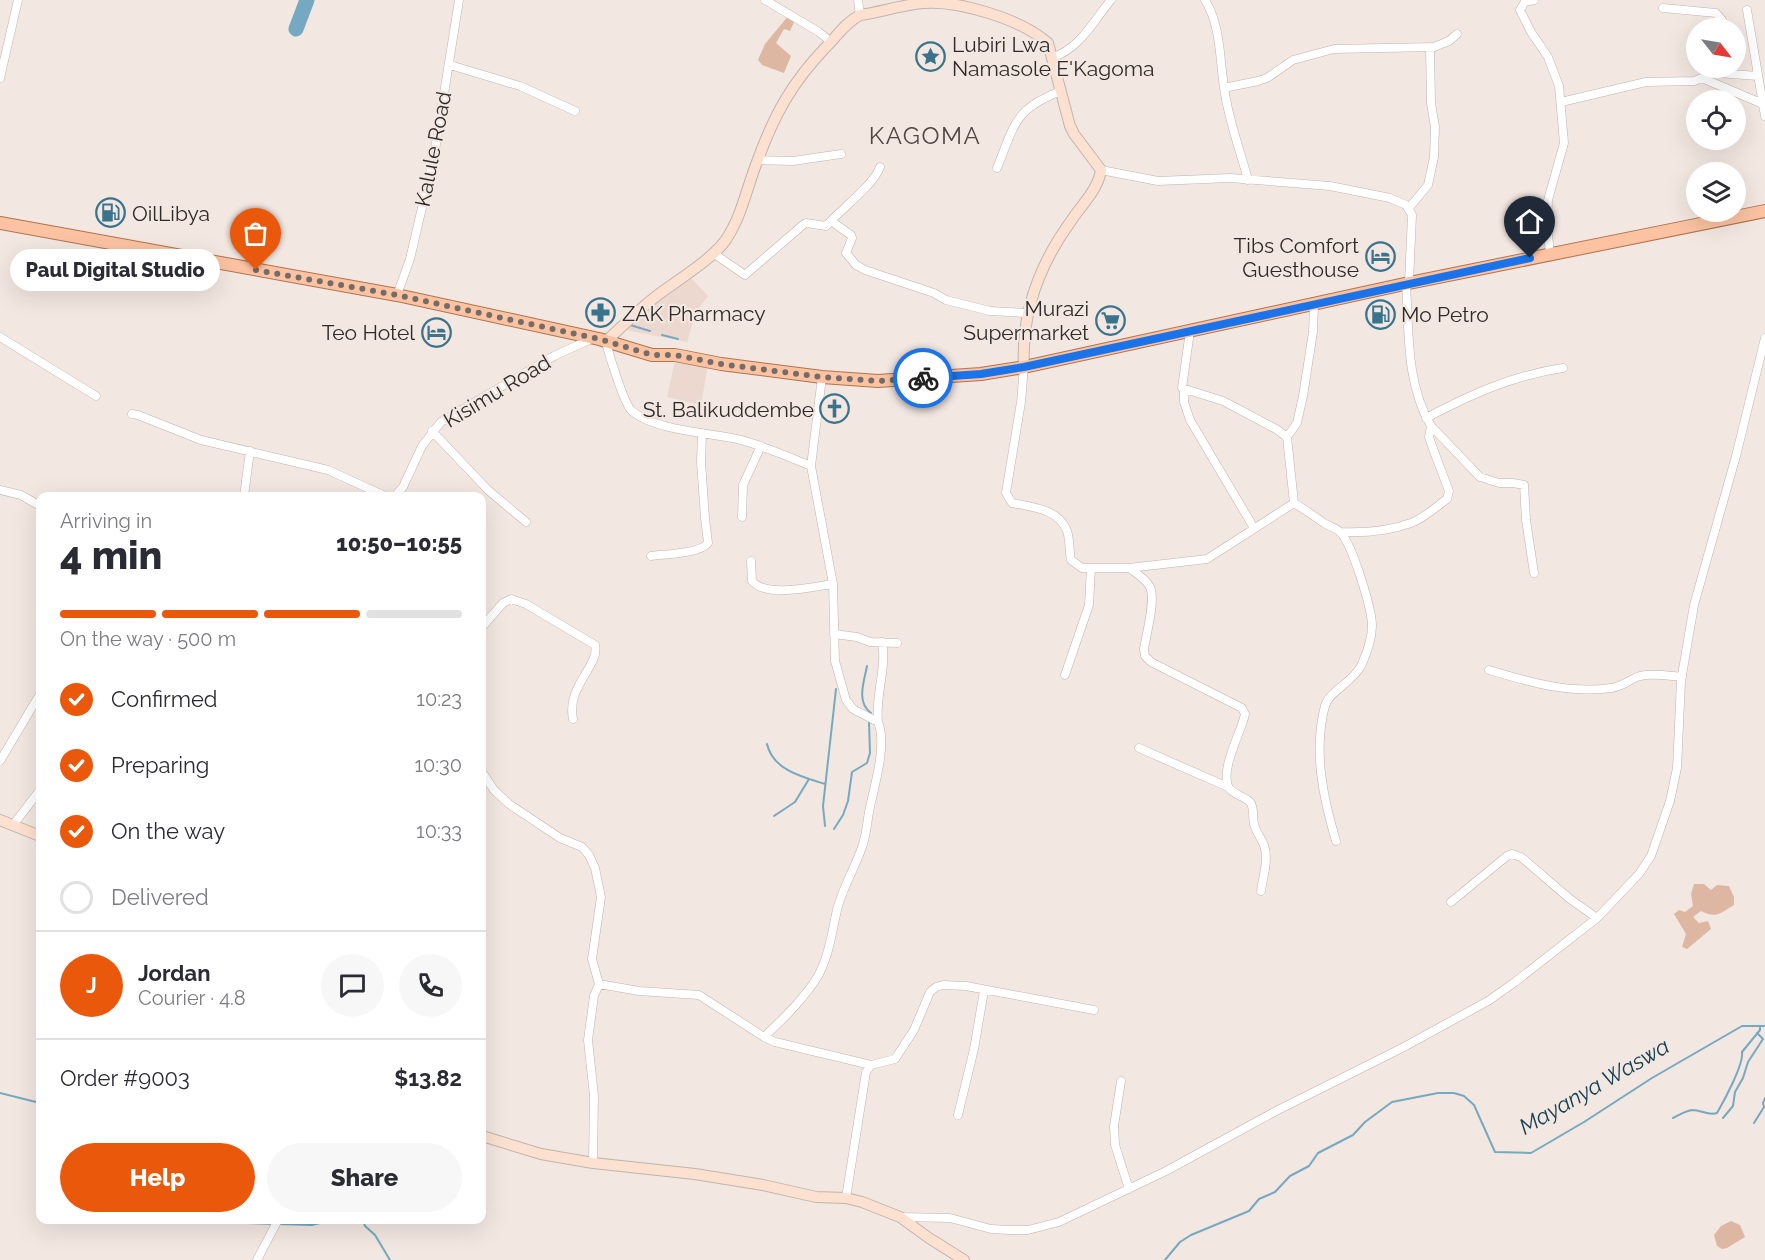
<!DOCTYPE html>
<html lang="en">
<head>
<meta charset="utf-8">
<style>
	body { margin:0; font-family:Raleway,sans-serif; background:#f7f7f7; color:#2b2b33; height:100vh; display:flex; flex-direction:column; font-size:22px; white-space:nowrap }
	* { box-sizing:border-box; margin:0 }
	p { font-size:20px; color:#7c7c81 }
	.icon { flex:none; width:33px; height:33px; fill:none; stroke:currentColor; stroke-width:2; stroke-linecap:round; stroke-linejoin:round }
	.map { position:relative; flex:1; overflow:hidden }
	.panel { position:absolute; left:36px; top:492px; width:450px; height:732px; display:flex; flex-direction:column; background:#fff; border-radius:12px; box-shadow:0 6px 24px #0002 }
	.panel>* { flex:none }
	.needle { width:39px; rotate:121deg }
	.tools { position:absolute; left:1686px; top:18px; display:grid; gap:12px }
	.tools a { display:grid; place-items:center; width:60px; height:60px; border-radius:50%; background:#fff; box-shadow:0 6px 24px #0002; font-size:30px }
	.pin { position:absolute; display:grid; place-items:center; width:51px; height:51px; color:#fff; margin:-62px -26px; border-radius:50% 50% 50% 0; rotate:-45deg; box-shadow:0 0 6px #0007 }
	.pin .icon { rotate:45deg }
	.courier { position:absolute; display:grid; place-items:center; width:60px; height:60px; margin:-30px; border:4px solid #1a73e8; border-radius:50%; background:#fff; color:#222; box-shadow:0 2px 8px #0007 }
	.bubble { position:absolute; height:42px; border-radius:21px; background:#fff; box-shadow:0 6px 24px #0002; font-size:20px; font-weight:800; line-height:42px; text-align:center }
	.headline em { font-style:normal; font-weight:800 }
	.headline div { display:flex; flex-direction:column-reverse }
	.headline { display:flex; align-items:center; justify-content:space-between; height:102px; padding:0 24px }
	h1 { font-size:39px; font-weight:800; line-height:45px }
	.bar { display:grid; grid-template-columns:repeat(4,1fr); gap:9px 6px; align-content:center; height:72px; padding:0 24px }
	.bar i { height:8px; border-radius:4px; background:#e1e1e2 }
	.bar .active { background:#ea580c }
	.bar p { grid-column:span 4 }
	.line { display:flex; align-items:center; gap:15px; padding:0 24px; border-top:2px solid #e1e1e2 }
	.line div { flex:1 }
	.round { display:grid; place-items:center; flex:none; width:63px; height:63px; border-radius:32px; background:#f7f7f7 }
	ol { padding:0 24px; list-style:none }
	li { display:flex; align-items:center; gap:18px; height:66px }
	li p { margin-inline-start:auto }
	li .icon { padding:6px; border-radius:50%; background:#ea580c; color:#fff; stroke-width:4 }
	li:last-child { color:#7c7c81 }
	li i { width:33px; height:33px; border:3px solid #e1e1e2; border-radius:50% }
	.action { display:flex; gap:12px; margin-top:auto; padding:12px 24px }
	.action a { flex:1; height:69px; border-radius:36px; background:#ea580c; color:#fff; font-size:24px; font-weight:800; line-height:69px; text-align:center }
	.action a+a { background:#f7f7f7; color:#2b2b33 }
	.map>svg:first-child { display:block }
	.built { fill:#ecd8cf }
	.green { fill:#deb7a3 }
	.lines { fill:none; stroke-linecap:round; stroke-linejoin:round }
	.stream { stroke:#75a9c1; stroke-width:2 }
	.river { stroke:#75a9c1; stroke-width:15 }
	.street-casing { stroke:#bfb4ad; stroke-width:9 }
	.secondary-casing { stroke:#bfb4ad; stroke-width:12 }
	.primary-casing { stroke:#b2734f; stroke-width:14 }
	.street { stroke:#fff; stroke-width:8 }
	.secondary { stroke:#fde1d0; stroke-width:10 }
	.primary { stroke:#fbc3a2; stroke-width:12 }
	.done { stroke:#746c69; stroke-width:6; stroke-dasharray:0 10.8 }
	.route { stroke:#1a73e8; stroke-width:8 }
	.labels { text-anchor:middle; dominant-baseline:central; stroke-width:4.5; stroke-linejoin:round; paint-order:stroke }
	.poi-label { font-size:21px; fill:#2f2a28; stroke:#f3e7e1; text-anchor:start }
	.street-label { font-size:21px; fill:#2f2a28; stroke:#f3e7e1 }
	.water-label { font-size:22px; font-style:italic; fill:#144153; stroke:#f3e7e1 }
	.quarter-label { font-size:24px; letter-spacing:1.5px; fill:#514742; stroke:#f3e7e1 }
</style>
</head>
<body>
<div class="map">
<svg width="1765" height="1260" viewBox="0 0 1765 1260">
	<rect width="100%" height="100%" fill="#f3e7e1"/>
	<!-- built -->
	<path class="built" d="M690,277L708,296L696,312L687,342L621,329Z
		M676,356L708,364L701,405L667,397Z"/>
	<!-- green -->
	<path class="green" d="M789,15L795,20L790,31L784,29L776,43L791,56L784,73L762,65L758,60L765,44Z
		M1694,884H1704L1711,890L1717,885L1729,886L1734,897V905C1720,913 1717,919 1701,911L1693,917L1699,923L1708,921L1711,929L1687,949L1682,947L1686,934L1674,914L1679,910L1685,912L1693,906L1691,894Z
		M1731,1221L1740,1225L1745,1237L1727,1248L1722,1249L1717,1246L1714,1235L1721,1226Z"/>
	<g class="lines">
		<!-- stream -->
		<path class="stream" d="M630,325L650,331
			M662,335L678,339
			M867,666C864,682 856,702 871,713
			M767,744C773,770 802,777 825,784
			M774,816L795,802L809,779
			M825,826L823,806L836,689
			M834,829L843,815L848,801L852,772L867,763L870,753L869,723L871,721
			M0,1093L40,1103
			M1673,1118C1679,1115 1685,1111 1692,1110C1702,1110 1708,1116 1717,1113C1724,1101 1744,1064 1742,1052L1760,1030V1027
			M1723,1118L1733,1106L1735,1092L1743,1078L1748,1062L1763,1039L1757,1033
			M1754,1123L1764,1107L1763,1103L1765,1098
			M236,1220L247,1223L312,1225L320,1223L322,1220
			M363,1220L365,1226L375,1235L390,1260
			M1165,1260L1180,1242L1191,1235L1249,1211L1259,1199L1275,1192L1290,1176L1309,1166L1318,1153L1353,1135L1365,1122L1392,1102L1438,1093H1454L1464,1096L1474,1105L1495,1152L1531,1153L1584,1122L1652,1078L1742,1026H1765"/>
		<!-- river -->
		<path class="river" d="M296,29L307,0"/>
		<defs>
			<path id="street" d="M765,0L819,32L831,42
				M858,0L860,15
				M1205,0C1223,29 1219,67 1226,99C1231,127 1241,153 1248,180
				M1534,0L1525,2L1520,10L1531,32L1548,57L1559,86L1564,143L1548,200L1547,225L1550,254
				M1663,8L1716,13L1722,20L1724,28
				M1747,10L1765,116
				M1053,57C1080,49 1094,20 1111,0
				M450,65L520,86L575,111
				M1719,73L1758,76
				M0,78L18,0
				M1224,88L1258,81L1267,78L1293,60L1334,49L1434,47L1449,41L1457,34
				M1561,102L1646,82L1694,81L1702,78L1763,104
				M757,160L793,161L841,154
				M997,168C1015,124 1014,109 1061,91
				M1101,170L1158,181L1230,178L1330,186L1390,198L1406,205L1412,215L1409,283
				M1409,208L1428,185L1434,157L1435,127L1431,103L1430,47
				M831,221L851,235L852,238L846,253L856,265L865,270L934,293L946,300L990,311L1027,313
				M713,253L745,275L804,224L806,223L826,226C840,210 874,185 880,167
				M1406,284C1409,331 1406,384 1431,426L1480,477L1499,483H1513L1524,485L1526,520L1534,573
				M397,295L410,259L434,156L459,0
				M1190,331L1182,388L1223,401L1276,429L1287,437L1294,503
				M0,337L96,396
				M606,341C608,352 624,403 631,410C652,430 709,433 737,439C762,445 787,456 811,466
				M1024,367L1021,402L1006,493L1012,503C1032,507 1059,509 1067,531C1070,540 1069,550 1071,560L1082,568H1129L1207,559L1294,503
				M1184,390V402L1190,420L1254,528
				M132,414L138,415L201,440L328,470L385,496
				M1426,418C1470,395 1513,375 1563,368
				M432,431L488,490L526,522
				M1287,437L1297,423L1303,396L1313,332L1314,305
				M0,490L21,495L40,506
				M244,496L250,451
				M395,496L403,487L422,446L441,422L554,356L591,339
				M1294,503C1304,509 1314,516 1324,523C1329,526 1336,528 1340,532C1352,543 1372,609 1372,626C1372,639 1366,655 1361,666C1352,683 1329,691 1325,706C1313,750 1323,798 1336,841
				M742,517L743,485L761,446
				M1341,532C1364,533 1389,531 1411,523C1424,518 1436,507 1447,499L1449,491L1432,446L1429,437L1431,426
				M651,556C665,554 699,554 708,543L705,518L701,462L702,433
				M751,561L752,581C766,598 812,587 833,584
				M1129,568C1136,573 1146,579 1150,587C1156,600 1146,635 1144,649L1145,656L1151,662L1242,708L1245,714C1241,733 1221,767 1228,786C1231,794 1244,796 1250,802C1255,808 1252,817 1254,824C1256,832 1261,838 1264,845C1269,860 1263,876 1261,891
				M482,627L503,603L511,599L526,604L595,645C600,666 566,686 573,719
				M834,634L857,637L870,642L897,643
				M1489,670C1529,682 1568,694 1611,688C1622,687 1630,679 1640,676C1653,673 1669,676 1682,677
				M1065,675L1089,605L1091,568
				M878,722C875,695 887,669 882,642
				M1139,748L1228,787
				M0,761L40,694
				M482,772L494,790L509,804L560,838L582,847L589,855L595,868L601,897L592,959L599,984L594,996L588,1040L594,1096L593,1163
				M13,825L40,790
				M1451,902L1507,856L1512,854L1521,857L1570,899L1597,918
				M599,984L639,991L699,995L764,1037L775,1042L871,1065
				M764,1037C783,1019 804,999 818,976C829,956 832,932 837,910C842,889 855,868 862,847C867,834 867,820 870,807C875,784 887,744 878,722L853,709L846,700L835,661L833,584L811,466L822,377
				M1121,1081L1114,1126L1115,1145L1129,1189
				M958,1115L974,1049L984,991
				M846,1198L866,1072L871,1065L895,1059L914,1030L930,992L936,987L943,985L966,986L1094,1010
				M900,1217L950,1218L991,1229L1009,1230H1028L1059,1222L1166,1171L1276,1111L1402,1048L1488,1001L1515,982L1597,918L1639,874L1651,856L1670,801L1677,768L1681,681L1694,605L1736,456L1765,338
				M257,1260L278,1220"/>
			<path id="secondary" d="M606,341C622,327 637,311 654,298C674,282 714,259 727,238C742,215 747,187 757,162C774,115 792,82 827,46C838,35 845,23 860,15C881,12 901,5 923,3C958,0 1021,19 1048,43L1070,126L1074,134L1101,170C1098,190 1082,204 1071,221C1039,265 1021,312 1024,367
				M0,820L40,836
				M482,1136L541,1154L593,1163L695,1174L763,1185L816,1197L846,1198L862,1202L900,1217L929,1238L964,1260"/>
			<path id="primary" d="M0,223L397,295L599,339L652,355H675L721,364L822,377L878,381L981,374L1024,367L1409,283L1765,211"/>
		</defs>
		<!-- street casing -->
		<use href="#street" class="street-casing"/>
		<!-- secondary casing -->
		<use href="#secondary" class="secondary-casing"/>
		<!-- primary casing -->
		<use href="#primary" class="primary-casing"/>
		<!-- street -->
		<use href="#street" class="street"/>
		<!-- secondary -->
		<use href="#secondary" class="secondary"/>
		<!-- primary -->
		<use href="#primary" class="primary"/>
	</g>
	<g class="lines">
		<!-- done -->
		<path class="done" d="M256,270L397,295L599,339L652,355H675L721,364L822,377L878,381L923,378"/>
		<!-- route -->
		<path class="route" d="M923,378L981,374L1024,367L1530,258"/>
	</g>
	<!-- icons -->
	<defs>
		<symbol id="sight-ring" viewBox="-11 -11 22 22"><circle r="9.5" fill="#f3e7e1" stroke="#39738c" stroke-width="1.5"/><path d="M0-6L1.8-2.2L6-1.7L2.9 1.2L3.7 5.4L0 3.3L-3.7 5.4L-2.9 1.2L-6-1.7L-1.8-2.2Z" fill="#39738c"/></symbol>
		<symbol id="fuel-ring" viewBox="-11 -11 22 22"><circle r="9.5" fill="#f3e7e1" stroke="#39738c" stroke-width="1.5"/><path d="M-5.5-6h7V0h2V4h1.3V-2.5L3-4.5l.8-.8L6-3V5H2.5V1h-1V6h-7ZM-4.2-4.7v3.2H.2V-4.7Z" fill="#39738c"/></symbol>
		<symbol id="hotel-ring" viewBox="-11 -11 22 22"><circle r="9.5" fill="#f3e7e1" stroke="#39738c" stroke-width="1.5"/><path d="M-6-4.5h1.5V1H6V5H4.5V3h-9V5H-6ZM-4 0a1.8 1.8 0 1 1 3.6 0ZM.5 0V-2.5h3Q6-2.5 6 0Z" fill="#39738c"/></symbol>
		<symbol id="pharmacy-ring" viewBox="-11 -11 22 22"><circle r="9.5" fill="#f3e7e1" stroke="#39738c" stroke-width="1.5"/><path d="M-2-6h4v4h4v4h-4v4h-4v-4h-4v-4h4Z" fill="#39738c"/></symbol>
		<symbol id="supermarket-ring" viewBox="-11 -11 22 22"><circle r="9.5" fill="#f3e7e1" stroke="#39738c" stroke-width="1.5"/><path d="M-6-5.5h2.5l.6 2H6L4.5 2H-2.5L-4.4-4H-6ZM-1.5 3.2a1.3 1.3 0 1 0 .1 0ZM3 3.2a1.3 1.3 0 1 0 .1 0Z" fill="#39738c"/></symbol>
		<symbol id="church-ring" viewBox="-11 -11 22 22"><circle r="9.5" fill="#f3e7e1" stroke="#39738c" stroke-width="1.5"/><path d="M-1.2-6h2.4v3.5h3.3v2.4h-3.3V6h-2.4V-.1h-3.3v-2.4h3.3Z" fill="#39738c"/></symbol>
	</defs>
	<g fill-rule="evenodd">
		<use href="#sight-ring" x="914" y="40" width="33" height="33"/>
		<use href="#fuel-ring" x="94" y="196" width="33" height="33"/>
		<use href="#hotel-ring" x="1364" y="240" width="33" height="33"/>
		<use href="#pharmacy-ring" x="584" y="296" width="33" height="33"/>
		<use href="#fuel-ring" x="1364" y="298" width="33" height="33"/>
		<use href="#supermarket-ring" x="1094" y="304" width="33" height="33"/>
		<use href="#hotel-ring" x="420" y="316" width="33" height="33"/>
		<use href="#church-ring" x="818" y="392" width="33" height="33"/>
	</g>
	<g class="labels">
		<!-- poi labels -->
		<g class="poi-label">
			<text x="952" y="44">Lubiri Lwa<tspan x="952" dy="24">Namasole E'Kagoma</tspan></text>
			<text x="132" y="213">OilLibya</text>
			<text x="1359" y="245" text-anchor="end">Tibs Comfort<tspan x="1359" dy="24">Guesthouse</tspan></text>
			<text x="1089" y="308" text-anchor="end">Murazi<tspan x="1089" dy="24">Supermarket</tspan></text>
			<text x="622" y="313">ZAK Pharmacy</text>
			<text x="1401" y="314">Mo Petro</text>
			<text x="415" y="332" text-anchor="end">Teo Hotel</text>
			<text x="814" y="409" text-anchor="end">St. Balikuddembe</text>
		</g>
		<!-- street labels -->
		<g class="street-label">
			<text transform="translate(433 149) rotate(-79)">Kalule Road</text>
			<text transform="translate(497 391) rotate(-31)">Kisimu Road</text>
		</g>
		<!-- water labels -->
		<g class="water-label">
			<text transform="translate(1594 1086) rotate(-30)">Mayanya Waswa</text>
		</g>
		<!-- quarter labels -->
		<g class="quarter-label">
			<text x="925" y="135">KAGOMA</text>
		</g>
	</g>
</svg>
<div class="tools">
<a><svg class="needle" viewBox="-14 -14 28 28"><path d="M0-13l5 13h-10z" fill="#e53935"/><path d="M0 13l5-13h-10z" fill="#7c7c81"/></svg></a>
<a><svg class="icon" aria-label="locate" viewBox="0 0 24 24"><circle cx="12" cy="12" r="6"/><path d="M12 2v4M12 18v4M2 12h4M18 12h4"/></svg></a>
<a><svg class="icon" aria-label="layers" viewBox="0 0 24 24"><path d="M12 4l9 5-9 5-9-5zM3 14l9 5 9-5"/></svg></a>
</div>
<div class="pin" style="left:256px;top:270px;background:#ea580c"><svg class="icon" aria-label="bag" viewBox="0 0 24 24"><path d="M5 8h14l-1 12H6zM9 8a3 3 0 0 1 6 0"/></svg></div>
<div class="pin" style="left:1530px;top:258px;background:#1f2937"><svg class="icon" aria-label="home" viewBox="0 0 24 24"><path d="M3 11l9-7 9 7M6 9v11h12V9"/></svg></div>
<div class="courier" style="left:923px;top:378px"><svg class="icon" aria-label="bike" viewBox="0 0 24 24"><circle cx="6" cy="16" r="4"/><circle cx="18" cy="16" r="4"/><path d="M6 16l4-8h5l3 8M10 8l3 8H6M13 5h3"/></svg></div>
<div class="bubble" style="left:10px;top:249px;width:210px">Paul Digital Studio</div>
<section class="panel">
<div class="headline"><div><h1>4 min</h1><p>Arriving in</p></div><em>10:50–10:55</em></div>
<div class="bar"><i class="active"></i><i class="active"></i><i class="active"></i><i></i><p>On the way · 500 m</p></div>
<ol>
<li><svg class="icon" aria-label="check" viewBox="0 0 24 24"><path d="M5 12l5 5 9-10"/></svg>Confirmed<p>10:23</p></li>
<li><svg class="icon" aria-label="check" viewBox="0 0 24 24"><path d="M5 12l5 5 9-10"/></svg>Preparing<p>10:30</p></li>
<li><svg class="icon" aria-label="check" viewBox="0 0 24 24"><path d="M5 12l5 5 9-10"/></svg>On the way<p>10:33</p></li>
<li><i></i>Delivered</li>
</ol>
<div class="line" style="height:108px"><b class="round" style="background:#ea580c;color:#fff">J</b><div><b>Jordan</b><p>Courier · 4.8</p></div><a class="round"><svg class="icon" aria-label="chat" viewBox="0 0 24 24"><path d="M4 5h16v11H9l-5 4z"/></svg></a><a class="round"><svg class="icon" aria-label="phone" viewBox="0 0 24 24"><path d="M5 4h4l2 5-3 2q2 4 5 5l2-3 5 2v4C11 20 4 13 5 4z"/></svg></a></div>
<div class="line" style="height:78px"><div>Order #9003</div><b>$13.82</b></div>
<div class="action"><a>Help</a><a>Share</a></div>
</section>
</div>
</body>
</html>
